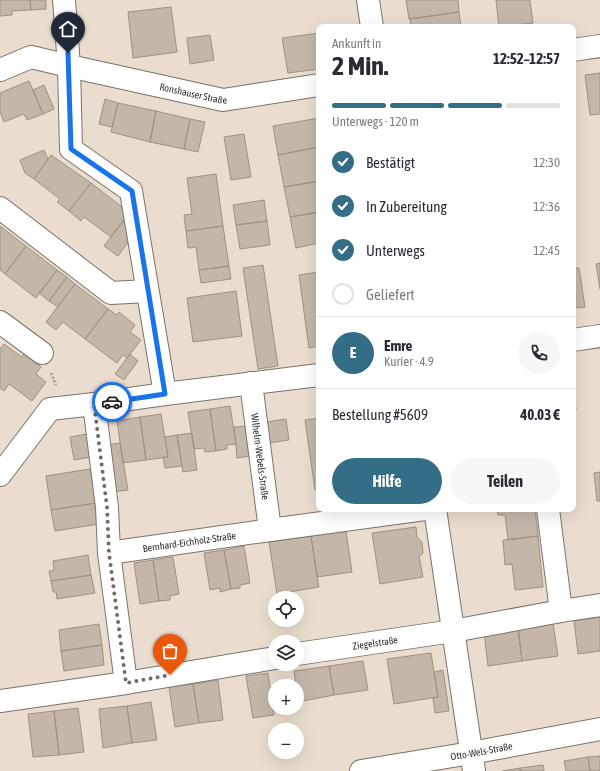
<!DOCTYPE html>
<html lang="de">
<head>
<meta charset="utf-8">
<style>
	body { margin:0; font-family:"Asap Condensed",sans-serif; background:#f7f7f7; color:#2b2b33; height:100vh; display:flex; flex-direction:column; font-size:15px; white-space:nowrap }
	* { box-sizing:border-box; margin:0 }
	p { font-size:13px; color:#7c7c81 }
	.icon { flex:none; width:22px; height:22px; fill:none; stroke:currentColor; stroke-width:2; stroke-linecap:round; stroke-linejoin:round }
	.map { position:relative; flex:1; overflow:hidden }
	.panel { position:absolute; left:316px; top:24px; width:260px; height:488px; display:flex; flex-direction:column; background:#fff; border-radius:8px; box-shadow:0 4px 16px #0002 }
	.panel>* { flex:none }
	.tools { position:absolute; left:268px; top:591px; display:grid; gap:8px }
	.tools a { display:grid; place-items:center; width:36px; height:36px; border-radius:50%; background:#fff; box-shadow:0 4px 16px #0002; font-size:20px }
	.pin { position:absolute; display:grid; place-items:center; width:34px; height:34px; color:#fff; margin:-41px -17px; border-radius:50% 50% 50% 0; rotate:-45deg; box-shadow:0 0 4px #0007 }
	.pin .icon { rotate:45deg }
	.courier { position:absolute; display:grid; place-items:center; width:40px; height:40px; margin:-20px; border:3px solid #1a73e8; border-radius:50%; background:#fff; color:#222; box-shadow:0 1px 5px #0007 }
	.headline em { font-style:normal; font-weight:700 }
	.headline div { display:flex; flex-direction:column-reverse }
	.headline { display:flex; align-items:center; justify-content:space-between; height:68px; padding:0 16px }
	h1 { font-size:26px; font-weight:700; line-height:30px }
	.bar { display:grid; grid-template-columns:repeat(4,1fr); gap:6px 4px; align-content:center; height:48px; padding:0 16px }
	.bar i { height:5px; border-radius:3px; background:#e1e1e2 }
	.bar .current { background:#336e86 }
	.bar p { grid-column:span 4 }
	.line { display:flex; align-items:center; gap:10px; padding:0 16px; border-top:1px solid #e1e1e2 }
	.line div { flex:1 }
	.round { display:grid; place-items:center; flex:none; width:42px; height:42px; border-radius:21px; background:#f7f7f7 }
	ol { padding:0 16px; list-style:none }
	li { display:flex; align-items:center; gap:12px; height:44px }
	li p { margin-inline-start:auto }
	li .icon { padding:4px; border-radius:50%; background:#336e86; color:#fff; stroke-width:4 }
	li:last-child { color:#7c7c81 }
	li i { width:22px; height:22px; border:2px solid #e1e1e2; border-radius:50% }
	.primary-button { display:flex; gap:8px; margin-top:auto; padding:8px 16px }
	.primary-button a { flex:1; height:46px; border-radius:24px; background:#336e86; color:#fff; font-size:16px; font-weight:700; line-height:46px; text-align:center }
	.primary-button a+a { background:#f7f7f7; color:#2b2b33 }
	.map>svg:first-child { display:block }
	.building { fill:#c4b7aa; stroke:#9e9285 }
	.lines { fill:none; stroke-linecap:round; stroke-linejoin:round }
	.minor-casing { stroke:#7d7266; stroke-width:24 }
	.path { stroke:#a0968c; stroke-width:2.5; stroke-dasharray:2 2; stroke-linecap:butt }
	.minor { stroke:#fff; stroke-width:22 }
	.done { stroke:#726b62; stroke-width:4; stroke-dasharray:0 7.2 }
	.route { stroke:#1a73e8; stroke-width:5 }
	.labels { text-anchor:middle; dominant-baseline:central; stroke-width:3.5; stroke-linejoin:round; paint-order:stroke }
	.street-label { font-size:10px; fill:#322d28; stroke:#f7eadc }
</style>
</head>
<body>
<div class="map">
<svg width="600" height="771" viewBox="0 0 600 771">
	<rect width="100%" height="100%" fill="#eaddcf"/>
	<!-- building -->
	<path class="building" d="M0,0H30L31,10L12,11V15L0,16Z
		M30,0H46V9L31,10Z
		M406,0H458L459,12L409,19Z
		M496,0H530L533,23L499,27Z
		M171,7L177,52L133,58L128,12Z
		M459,12L461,27H411L410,19Z
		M319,33V69L288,73L282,38Z
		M210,35L214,60L190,64L187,38Z
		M600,73V114L590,115L585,75Z
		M29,81L43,114L27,120L24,114L4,122L0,112V93Z
		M44,85L54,109L43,114L33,90Z
		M105,99L118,103L112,127L99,124Z
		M118,103L156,111L150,142L111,132Z
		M156,111L190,119L184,149L150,142Z
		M319,118V147L278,155L273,126Z
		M190,119L205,122L198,152L184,149Z
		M244,134L251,177L231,180L224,137Z
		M319,147V181L284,187L278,155Z
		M44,150L48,159L34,179L25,173L20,160Z
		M51,155L91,183L69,211L57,202L60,199L34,179Z
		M216,174L223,226L186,231L184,215L192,214L187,178Z
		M319,181V212L290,217L284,187Z
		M91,183L130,213L111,237L84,217L81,221L69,211Z
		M264,200L267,221L236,225L233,205Z
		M319,212V243L296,248L290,217Z
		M125,218L135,233L118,256L104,246Z
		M267,221L270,245L240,249L236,225Z
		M0,226L26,246L5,274L0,270Z
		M223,226L229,266L199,270L196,247L188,248L186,231Z
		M26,246L57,270L36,298L5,274Z
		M600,263V289L596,264Z
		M263,265L278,366L258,369L243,268Z
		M229,266L231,279L201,283L199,270Z
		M573,268H579L585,307L573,308Z
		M57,270L67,277L49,301L39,293Z
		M319,272V346L309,348L299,275Z
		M67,277L75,284L58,307L49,301Z
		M75,284L108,309L85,339L63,322L56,330L46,322Z
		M236,291L242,336L193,342L187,298Z
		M108,309L117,315L119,312L135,325L130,332L141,340L127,358L123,355L117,363L85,339Z
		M4,344L22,357L24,354L41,367L36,374L46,382L32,401L9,384L4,391L0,388V349Z
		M130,354L138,361L124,380L115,374Z
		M573,385L576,410H573Z
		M230,406L236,444L227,445V449L216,451L210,409Z
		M210,409L216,451L205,452L204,448L194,449L188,412Z
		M161,414L168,457L146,460L140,417Z
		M140,417L146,460L123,463L117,421Z
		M319,418V490H315L305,420Z
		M286,419L289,440L268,443L265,422Z
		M247,426L251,456L237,458L234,427Z
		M93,433L97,456L74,460L70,437Z
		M192,433L197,470L183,472L177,435Z
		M177,435L182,466L165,468L163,457H168L165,437Z
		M120,443L128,490L113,492L106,445Z
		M90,469L96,503L51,510L46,476Z
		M600,472V501H597L594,473Z
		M96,503L99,524L55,531L51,510Z
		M497,509H535L538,536L508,540L505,515H498Z
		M416,527L417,537L422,542L423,553L419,556L423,577L380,584L372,533Z
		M346,531L352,572L317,577L311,536Z
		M311,536L319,587L277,594L269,542Z
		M538,536L543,587L515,590L512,564L505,565L503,540Z
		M244,546L250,583L240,585V588L231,589L224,550Z
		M224,550L231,589L220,592V588L210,590L204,553Z
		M88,555L91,575L51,581L49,571L54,570L53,561Z
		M173,557L179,594L170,596V600L159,601L153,560Z
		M153,560L159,601L140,604L134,563Z
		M91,575L95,593L57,599L56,592H53L51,581Z
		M600,617V651L578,654L574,621Z
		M553,623L558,656L522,661L518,628Z
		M99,624L102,645L61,651L59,630Z
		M518,628L522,661L488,666L484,632Z
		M102,645L104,665L64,671L61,651Z
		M431,653L438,697L394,704L387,659Z
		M363,661L368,690L334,695L329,666Z
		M329,666L334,695L298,702L297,686H296L294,671Z
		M443,670L449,711L435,713L433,698L438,697L434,672Z
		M268,673L274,715L253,718L246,676Z
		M218,680L223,720L199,723L193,684Z
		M193,684L199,723L175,727L169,687Z
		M151,702L157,740L132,743L127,706Z
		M127,706L132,743L103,748L99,709Z
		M78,708L84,752L59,755L54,711Z
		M54,711L59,755L33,757L28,714Z
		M600,756V771H590L588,757Z
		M588,757L590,771H566L564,761Z
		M543,765L544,771H520V768Z
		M520,768V771H502Z"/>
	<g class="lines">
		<defs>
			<g id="minor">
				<path d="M64,0L69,66L71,149L131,191L165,394"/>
				<path d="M368,0L372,27"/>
				<path d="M573,50L600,46"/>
				<path id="s1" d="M0,70L31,57L69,66L223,100L319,85"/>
				<path d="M0,208L111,293L147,291"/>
				<path d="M0,322L42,353"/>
				<path d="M573,340L600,336"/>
				<path id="s2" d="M251,383L270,530"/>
				<path d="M94,404L107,507L109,553L126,683L275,658"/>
				<path d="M0,475L50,409L94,404L165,394L319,375"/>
				<path d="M435,509L474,771"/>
				<path d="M548,509L561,611"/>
				<path id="s3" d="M109,553L270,530L425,509"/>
				<path id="s4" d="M297,654L453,631L561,611L600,605"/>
				<path d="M0,701L126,683"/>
				<path id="s5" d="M361,771L471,753L600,729"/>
			</g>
		</defs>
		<!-- minor casing -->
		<use href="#minor" class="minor-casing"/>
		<!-- path -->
		<path class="path" d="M51,373L56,385"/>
		<!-- minor -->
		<use href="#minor" class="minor"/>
	</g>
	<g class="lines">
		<!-- done -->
		<path class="done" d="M112,402L94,404L107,507L109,553L126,683L170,675"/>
		<!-- route -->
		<path class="route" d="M68,53L71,149L132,191L165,394L112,402"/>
	</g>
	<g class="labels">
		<!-- street labels -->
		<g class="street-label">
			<text stroke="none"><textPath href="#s1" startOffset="200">Ronshauser Straße</textPath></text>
			<text stroke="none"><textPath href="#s2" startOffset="74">Wilhelm-Webels-Straße</textPath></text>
			<text stroke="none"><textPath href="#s3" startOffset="81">Bernhard-Eichholz-Straße</textPath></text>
			<text stroke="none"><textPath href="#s4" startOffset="79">Ziegelstraße</textPath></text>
			<text stroke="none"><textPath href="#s5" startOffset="122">Otto-Wels-Straße</textPath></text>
		</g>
	</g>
</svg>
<div class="tools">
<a><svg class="icon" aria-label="locate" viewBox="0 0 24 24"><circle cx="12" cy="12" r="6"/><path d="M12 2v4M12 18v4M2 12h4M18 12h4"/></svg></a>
<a><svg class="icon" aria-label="layers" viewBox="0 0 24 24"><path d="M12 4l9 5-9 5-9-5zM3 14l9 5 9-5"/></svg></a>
<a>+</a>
<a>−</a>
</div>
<div class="pin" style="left:170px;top:675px;background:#ea580c"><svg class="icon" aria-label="bag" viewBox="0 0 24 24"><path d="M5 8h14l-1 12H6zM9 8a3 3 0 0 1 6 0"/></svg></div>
<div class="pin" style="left:68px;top:53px;background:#1f2937"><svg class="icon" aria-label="home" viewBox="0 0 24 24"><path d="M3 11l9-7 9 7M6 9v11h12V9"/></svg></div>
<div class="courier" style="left:112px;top:402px"><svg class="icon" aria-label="car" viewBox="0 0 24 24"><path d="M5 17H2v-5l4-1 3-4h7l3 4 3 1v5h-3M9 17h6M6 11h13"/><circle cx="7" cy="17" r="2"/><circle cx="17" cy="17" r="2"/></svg></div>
<section class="panel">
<div class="headline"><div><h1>2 Min.</h1><p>Ankunft in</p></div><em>12:52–12:57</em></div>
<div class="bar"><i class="current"></i><i class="current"></i><i class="current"></i><i></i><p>Unterwegs · 120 m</p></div>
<ol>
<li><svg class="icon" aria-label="check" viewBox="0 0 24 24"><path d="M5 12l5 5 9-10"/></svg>Bestätigt<p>12:30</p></li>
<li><svg class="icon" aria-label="check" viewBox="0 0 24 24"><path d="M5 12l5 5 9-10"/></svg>In Zubereitung<p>12:36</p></li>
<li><svg class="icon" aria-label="check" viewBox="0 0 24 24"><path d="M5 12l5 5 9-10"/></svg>Unterwegs<p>12:45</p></li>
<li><i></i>Geliefert</li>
</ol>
<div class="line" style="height:72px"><b class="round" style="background:#336e86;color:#fff">E</b><div><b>Emre</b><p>Kurier · 4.9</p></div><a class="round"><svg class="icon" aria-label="phone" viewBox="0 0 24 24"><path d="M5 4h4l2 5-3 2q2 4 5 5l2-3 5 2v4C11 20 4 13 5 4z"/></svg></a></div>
<div class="line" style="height:52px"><div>Bestellung #5609</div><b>40.03 €</b></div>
<div class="primary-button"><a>Hilfe</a><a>Teilen</a></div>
</section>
</div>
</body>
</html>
